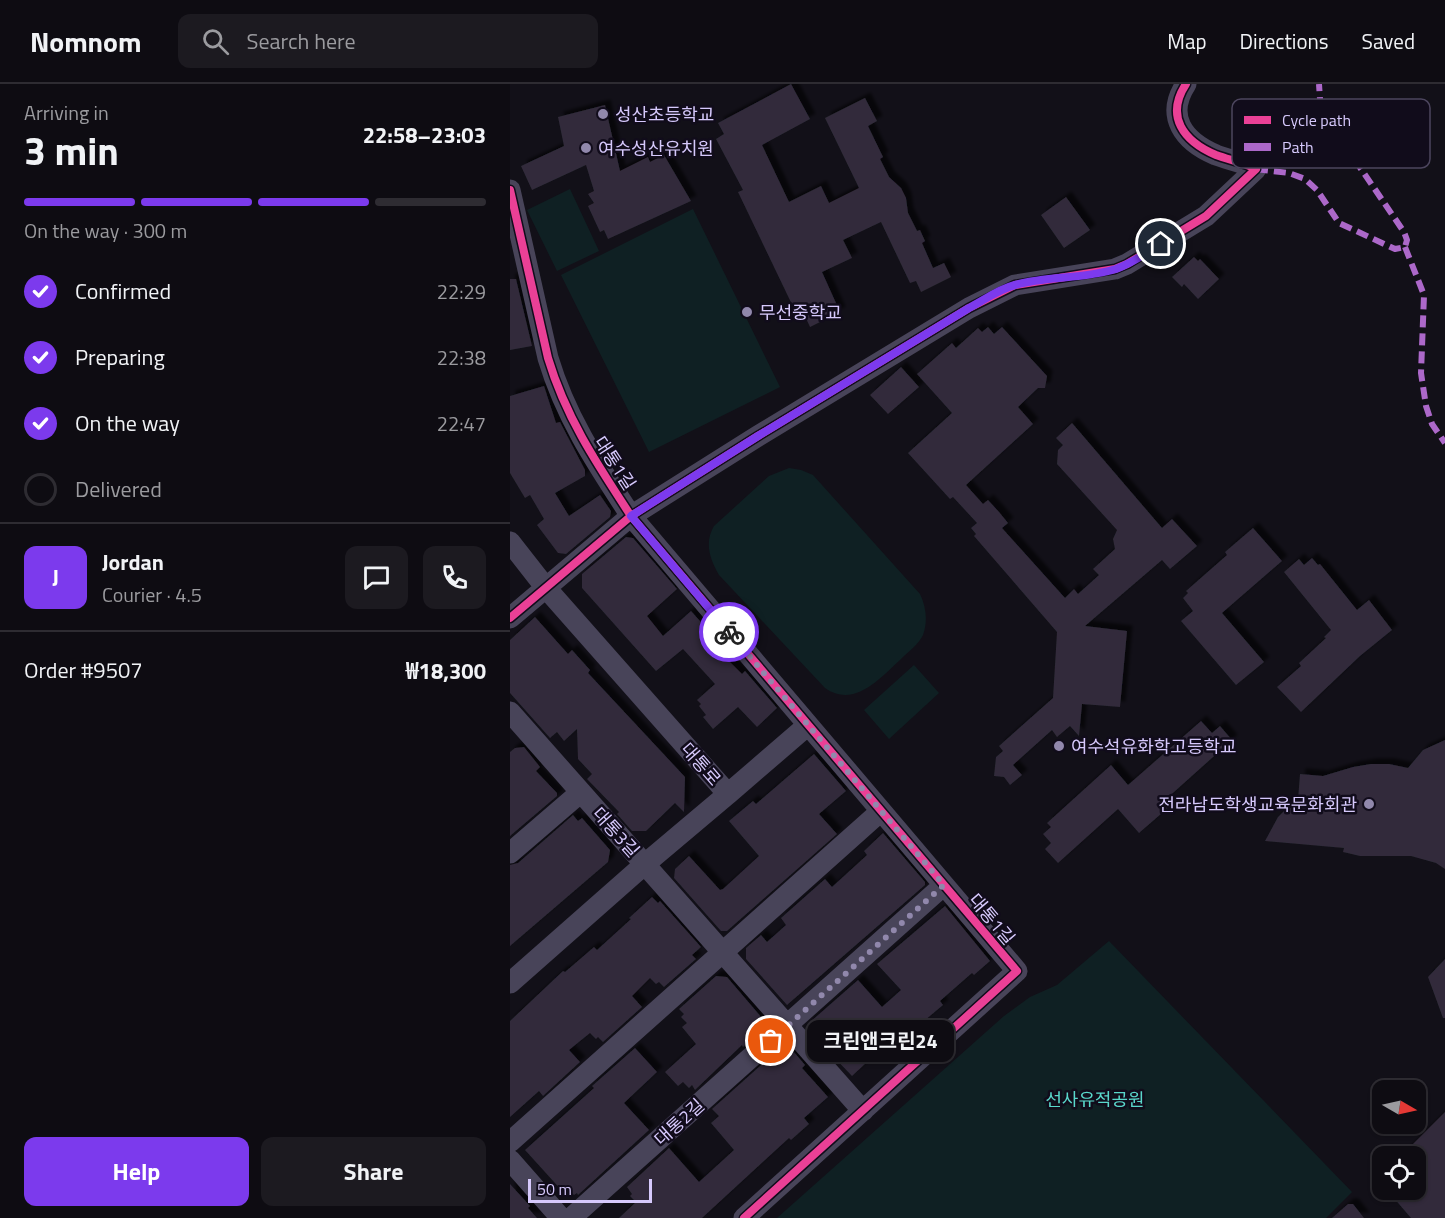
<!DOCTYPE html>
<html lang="en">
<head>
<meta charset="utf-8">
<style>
	body { margin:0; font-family:"Titillium Web","Noto Sans KR",sans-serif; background:#1c1a20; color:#f1f3f6; height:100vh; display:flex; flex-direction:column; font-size:22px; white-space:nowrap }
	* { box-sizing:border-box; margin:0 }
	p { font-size:20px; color:#9b9b9f }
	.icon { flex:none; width:33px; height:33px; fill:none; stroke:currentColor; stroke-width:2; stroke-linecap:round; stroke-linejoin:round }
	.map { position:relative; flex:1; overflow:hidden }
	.details { display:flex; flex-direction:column; background:#0e0c12; width:510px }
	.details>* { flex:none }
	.needle { width:39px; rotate:99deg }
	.tools { position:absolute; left:862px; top:996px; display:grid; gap:12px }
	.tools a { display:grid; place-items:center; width:54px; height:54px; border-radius:12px; background:#0e0c12; box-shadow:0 2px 4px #0004,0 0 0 2px #2e2c32; font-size:30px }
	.scale { position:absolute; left:18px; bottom:15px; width:124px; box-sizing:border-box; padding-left:6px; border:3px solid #d6c9fc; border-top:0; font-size:16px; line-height:21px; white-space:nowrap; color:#d6c9fc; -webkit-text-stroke:4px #110c1b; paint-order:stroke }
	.pin { position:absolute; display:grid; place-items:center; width:51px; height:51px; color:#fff; margin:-26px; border:3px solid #fff; border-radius:50%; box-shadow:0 2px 6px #0007 }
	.courier { position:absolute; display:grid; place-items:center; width:60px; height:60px; margin:-30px; border:4px solid #7c3aed; border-radius:50%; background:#fff; color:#222; box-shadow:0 2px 8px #0007 }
	.bubble { position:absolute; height:42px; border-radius:12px; background:#0e0c12; box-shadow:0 2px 4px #0004,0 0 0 2px #2e2c32; font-size:20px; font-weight:700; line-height:42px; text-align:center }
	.headline em { font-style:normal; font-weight:700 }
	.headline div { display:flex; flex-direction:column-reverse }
	.headline { display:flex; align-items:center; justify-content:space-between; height:102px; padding:0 24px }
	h1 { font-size:39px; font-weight:700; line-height:45px }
	.bar { display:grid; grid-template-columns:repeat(4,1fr); gap:9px 6px; align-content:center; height:72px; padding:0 24px }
	.bar i { height:8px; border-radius:4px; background:#2e2c32 }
	.bar .current { background:#7c3aed }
	.bar p { grid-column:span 4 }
	.line { display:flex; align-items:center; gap:15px; padding:0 24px; border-top:2px solid #2e2c32 }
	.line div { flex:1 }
	.round { display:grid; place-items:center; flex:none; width:63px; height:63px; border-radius:12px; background:#1c1a20 }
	ol { padding:0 24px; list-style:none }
	li { display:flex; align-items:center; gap:18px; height:66px }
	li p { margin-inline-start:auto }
	li .icon { padding:6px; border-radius:50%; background:#7c3aed; color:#fff; stroke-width:4 }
	li:last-child { color:#9b9b9f }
	li i { width:33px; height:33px; border:3px solid #2e2c32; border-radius:50% }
	.button { display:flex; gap:12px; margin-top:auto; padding:12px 24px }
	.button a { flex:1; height:69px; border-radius:12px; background:#7c3aed; color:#fff; font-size:24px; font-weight:700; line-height:69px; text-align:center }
	.button a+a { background:#1c1a20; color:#f1f3f6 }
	header { display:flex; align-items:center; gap:36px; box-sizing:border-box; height:84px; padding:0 30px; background:#0e0c12; border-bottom:2px solid #2e2c32 }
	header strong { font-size:28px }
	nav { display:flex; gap:33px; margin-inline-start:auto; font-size:21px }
	.search { width:420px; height:54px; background:#1c1a20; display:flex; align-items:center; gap:15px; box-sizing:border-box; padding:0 21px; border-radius:12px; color:#9b9b9f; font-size:22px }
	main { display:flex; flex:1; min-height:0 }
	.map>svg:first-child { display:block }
	.green { fill:#0f2023 }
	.building { fill:#302c3a; filter:url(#shadow) }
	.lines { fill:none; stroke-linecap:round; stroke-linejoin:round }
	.minor { stroke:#484459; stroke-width:21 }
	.quiet { stroke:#ac68c9; stroke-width:6; stroke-dasharray:12 6; stroke-linecap:butt }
	.cycleway-casing { stroke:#110c1b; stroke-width:11 }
	.cycleway { stroke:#ea4096; stroke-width:8 }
	.done { stroke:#9188ac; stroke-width:6; stroke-dasharray:0 10.8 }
	.route { stroke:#7c3aed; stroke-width:8 }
	.poi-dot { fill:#9188ac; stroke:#110c1b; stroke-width:2 }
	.labels { text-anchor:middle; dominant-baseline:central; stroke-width:5; stroke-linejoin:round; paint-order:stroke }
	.poi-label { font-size:18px; fill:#d6c9fc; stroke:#110c1b; text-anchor:start }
	.street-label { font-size:18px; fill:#d6c9fc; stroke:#110c1b }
	.park-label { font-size:18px; fill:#5ad7cb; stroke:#110c1b }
	.key { fill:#110c1b; stroke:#4c455e; stroke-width:1.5 }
	.key-label { font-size:16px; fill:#d6c9fc }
</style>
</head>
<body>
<header>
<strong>Nomnom</strong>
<div class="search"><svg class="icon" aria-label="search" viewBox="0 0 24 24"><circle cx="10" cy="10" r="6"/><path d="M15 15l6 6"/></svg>Search here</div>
<nav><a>Map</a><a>Directions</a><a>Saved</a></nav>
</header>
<main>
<section class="details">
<div class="headline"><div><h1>3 min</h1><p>Arriving in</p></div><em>22:58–23:03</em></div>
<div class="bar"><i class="current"></i><i class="current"></i><i class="current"></i><i></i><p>On the way · 300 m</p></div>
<ol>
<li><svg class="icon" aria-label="check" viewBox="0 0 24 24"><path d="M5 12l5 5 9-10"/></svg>Confirmed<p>22:29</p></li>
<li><svg class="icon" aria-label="check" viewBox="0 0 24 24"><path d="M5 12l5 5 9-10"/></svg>Preparing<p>22:38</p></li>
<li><svg class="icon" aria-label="check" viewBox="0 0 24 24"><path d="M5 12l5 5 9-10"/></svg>On the way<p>22:47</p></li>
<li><i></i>Delivered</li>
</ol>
<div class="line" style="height:108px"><b class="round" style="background:#7c3aed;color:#fff">J</b><div><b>Jordan</b><p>Courier · 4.5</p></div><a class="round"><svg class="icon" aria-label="chat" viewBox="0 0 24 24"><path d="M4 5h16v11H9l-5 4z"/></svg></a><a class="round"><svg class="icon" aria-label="phone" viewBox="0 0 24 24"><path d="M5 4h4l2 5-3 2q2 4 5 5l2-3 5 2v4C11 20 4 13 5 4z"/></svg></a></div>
<div class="line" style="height:78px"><div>Order #9507</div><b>₩18,300</b></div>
<div class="button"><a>Help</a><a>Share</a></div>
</section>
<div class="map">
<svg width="935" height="1134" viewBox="0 0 935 1134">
	<defs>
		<filter id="shadow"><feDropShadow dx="5.5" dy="-5.5" stdDeviation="1.5" flood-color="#0009"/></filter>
	</defs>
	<rect width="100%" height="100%" fill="#121018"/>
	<!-- green -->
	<path class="green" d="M60,105L89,167L47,187L17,126Z
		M183,125L270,303L139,368L51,191Z
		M279,384L291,386L303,391L410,510C416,522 418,538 413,551C409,560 398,568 391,575C371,593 345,625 315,604L209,491C200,475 194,459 204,442L259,392Z
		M404,581L429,609L379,655L354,626Z
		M599,857L842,1108L816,1134H267L494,932L520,913L547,901Z"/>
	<!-- building -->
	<path class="building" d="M281,0L300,35L252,61L279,118L311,102L319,119L349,104L315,34L355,14L367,37L358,42L373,73L370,75L379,93L391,104L396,114L398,129L407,147L410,146L415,157L412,159L423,184L434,179L441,193L411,208L406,197L400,199L371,138L333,156L342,174L312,188L330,228L300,243L294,230L288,233L228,108L233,106L206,55L214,50L208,39Z
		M95,21L110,87L138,73L140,78L154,71L181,117L98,155L94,146L90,148L78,122L84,119L78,110L84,107L76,81L22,106L11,82L54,62L48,33Z
		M556,113L580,146L554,164L531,131Z
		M684,173L688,177L690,175L709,195L688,215L674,200L672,203L662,193Z
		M0,195H6L22,262L0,266Z
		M478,243L484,250L492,243L537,292L535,304H528L508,323L523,340L456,401L473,420L478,416L489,428L498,439L492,444L555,514L564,505L568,510L589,491L583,485L605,465L603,455L607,446L547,380L548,366L553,361L546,354L562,339L652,444L662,435L687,462L660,485L652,476L575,542L617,547L610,623L572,620L569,652L560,642L547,653L542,646L503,681L512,691L500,701L494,693L484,692L486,673L493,667L489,662L543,614L547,548L464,452L466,450L461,444L467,439L443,413L440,415L398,369L442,329L407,290L442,259L446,264L468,244L472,248Z
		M391,283L409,303L378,330L360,311Z
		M34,302L46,339L50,338L75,386V392L45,409L59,432L90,411L101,427L100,433L56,470L48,469L27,441L34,435L20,411L15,414L0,389V312Z
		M743,444L772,477L712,529L754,578L726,601L671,537L683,527L673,514L678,509L676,507L717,471L715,468Z
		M116,453L123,454L167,505L137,532L153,552L181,527L199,547L200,545L219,567L214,572L232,590L235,587L267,624L247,643L228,623L203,645L193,633L196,631L189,622L191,620L187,616L205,600L173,565L146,587L72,504V490Z
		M802,474L808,481L810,480L847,526L859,516L882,546L850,572L791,628L767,603L791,582L789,579L816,554L814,553L821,546L774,488L789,475L794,481Z
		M25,533L58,570L62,566L80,586L78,589L175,693L174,728L165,719L136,747H122L107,730L109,728L77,695L82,690L68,675L67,645L54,657L47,648L40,654L0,609V556Z
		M691,637L702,649L710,642L722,656L654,717L659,723L629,749L608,725L548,779L535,765L541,759L533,750L541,743L537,739L601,681L618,701Z
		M935,656V785L926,779L901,772H850L833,768L834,764L755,757L768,733L777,724L788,716L790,690L813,692L843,683L861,680H879L898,684L913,666Z
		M14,663L30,683L26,687L47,709V712L0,752V668L5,664Z
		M304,670L336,707L309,730L327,750L217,847H211L164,794L165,785L179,772L210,806L213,805L249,772L219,737L243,717L246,720Z
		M63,731L68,737L72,734L100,766L98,778L0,862V781L8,779Z
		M373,749L415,798V801L277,921L236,875V864L251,851L257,858L276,841L271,834L315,795L322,803L357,771L354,767Z
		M142,813L148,819L150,817L191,863L182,871L186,875L154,903L149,898L146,900L140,894L122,912L132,923L93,958L88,953L86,955L80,949L59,966L70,978L33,1012L29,1007L0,1033V937L53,887L55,888L84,863L87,866L121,835L119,834Z
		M435,822L480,877L464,891L462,889L430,917L433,921L414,937L412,935L374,970L370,966L342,992L298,946L299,939L348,896L372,923L391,906L367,880Z
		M935,875V934H933L918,893Z
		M206,892L217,893L258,941L233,963L232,961L185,1006L182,1001L179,1004L173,998L168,1002L155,988L186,960L172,943L177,939L171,933L174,930L169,925Z
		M125,964L147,988L114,1019L139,1046L68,1111L67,1109L64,1111L58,1105L54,1109L15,1066L84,1004L82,1002Z
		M268,966L273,971L279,966L282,969L283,967L295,981L292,984L318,1013L294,1034L299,1040L281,1056L279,1054L192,1134H109L126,1118L120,1112L122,1110L117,1103L159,1064L189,1098L224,1066L201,1039L209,1032L202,1025Z
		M935,1028V1134H901L877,1106H906V1072H891Z
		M0,1100L20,1122L18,1124L27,1134H0Z
		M838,1120H843L854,1134H822Z"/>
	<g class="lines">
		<!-- minor -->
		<path class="minor" d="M0,106L38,274C56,334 87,380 121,432L507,887L234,1134
			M0,458L36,504L218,710L135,780L0,899
			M0,534L121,432L248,352L459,224L505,201L605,185L617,180L696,132L746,85C733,78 719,76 706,71C673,57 655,32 676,0
			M0,628L353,1027
			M218,710L298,641
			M0,769L71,708
			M0,1058L371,727
			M0,1076L51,1134
			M61,1134L434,801"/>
		<!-- quiet -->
		<path class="quiet" d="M746,85L779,89L795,95L807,106L829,139L885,165L895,163L897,156L894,148L815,32L810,15L809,0
			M895,163L914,211L911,289L916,322L922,340L935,359"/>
		<defs>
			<path id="cycleway" d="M0,106L38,274C56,334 87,380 121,432L507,887L234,1134
				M0,534L121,432L248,352L459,224L505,201L605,185L617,180L696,132L746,85C733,78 719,76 706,71C673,57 655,32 676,0"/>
		</defs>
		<!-- cycleway casing -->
		<use href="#cycleway" class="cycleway-casing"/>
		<!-- cycleway -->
		<use href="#cycleway" class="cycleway"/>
	</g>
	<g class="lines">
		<!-- done -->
		<path class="done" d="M219,548L434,801L261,957"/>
		<!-- route -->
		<path class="route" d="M219,548L121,432L248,352L459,224C474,216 489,205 505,201C538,192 574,195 606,185C622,179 637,169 651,160"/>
	</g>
	<!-- markers -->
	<g class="poi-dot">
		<circle cx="93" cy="30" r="6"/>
		<circle cx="76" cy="64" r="6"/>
		<circle cx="237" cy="228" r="6"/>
		<circle cx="549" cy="662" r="6"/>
		<circle cx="859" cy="720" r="6"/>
	</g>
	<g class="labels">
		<!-- poi labels -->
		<g class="poi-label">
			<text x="105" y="30">성산초등학교</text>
			<text x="88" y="64">여수성산유치원</text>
			<text x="249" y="228">무선중학교</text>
			<text x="561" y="662">여수석유화학고등학교</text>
			<text x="847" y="720" text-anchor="end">전라남도학생교육문화회관</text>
		</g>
		<!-- street labels -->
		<g class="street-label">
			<text transform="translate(105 379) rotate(57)">대통1길</text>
			<text transform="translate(191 680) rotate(49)">대통로</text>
			<text transform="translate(106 748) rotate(48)">대통3길</text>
			<text transform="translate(482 835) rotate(50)">대통1길</text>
			<text transform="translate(169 1038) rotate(-42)">대통2길</text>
		</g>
		<!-- park labels -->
		<g class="park-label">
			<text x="585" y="1015">선사유적공원</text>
		</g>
	</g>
	<!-- legend -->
	<rect x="722" y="15" width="198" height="69" rx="9" class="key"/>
	<rect x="734" y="32" width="27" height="8" fill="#ea4096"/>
	<rect x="734" y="59" width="27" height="8" fill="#ac68c9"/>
	<g class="key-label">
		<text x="772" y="42">Cycle path</text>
		<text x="772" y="69">Path</text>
	</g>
</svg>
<div class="tools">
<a><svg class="needle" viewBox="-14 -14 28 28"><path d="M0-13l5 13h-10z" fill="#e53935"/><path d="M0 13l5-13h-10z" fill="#9b9b9f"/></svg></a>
<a><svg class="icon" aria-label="locate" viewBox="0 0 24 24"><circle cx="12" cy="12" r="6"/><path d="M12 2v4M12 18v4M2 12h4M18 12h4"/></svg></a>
</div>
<div class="scale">50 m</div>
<div class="pin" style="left:261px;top:957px;background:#ea580c"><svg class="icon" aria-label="bag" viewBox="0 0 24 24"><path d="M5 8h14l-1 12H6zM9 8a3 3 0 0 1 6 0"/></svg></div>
<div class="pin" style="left:651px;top:160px;background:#1f2937"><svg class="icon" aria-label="home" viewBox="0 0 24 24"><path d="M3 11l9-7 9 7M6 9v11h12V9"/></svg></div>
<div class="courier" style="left:219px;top:548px"><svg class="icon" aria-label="bike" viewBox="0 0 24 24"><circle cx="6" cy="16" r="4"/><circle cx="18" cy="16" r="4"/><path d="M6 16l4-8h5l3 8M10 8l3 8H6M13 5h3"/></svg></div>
<div class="bubble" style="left:297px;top:936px;width:147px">크린앤크린24</div>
</div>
</main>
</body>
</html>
